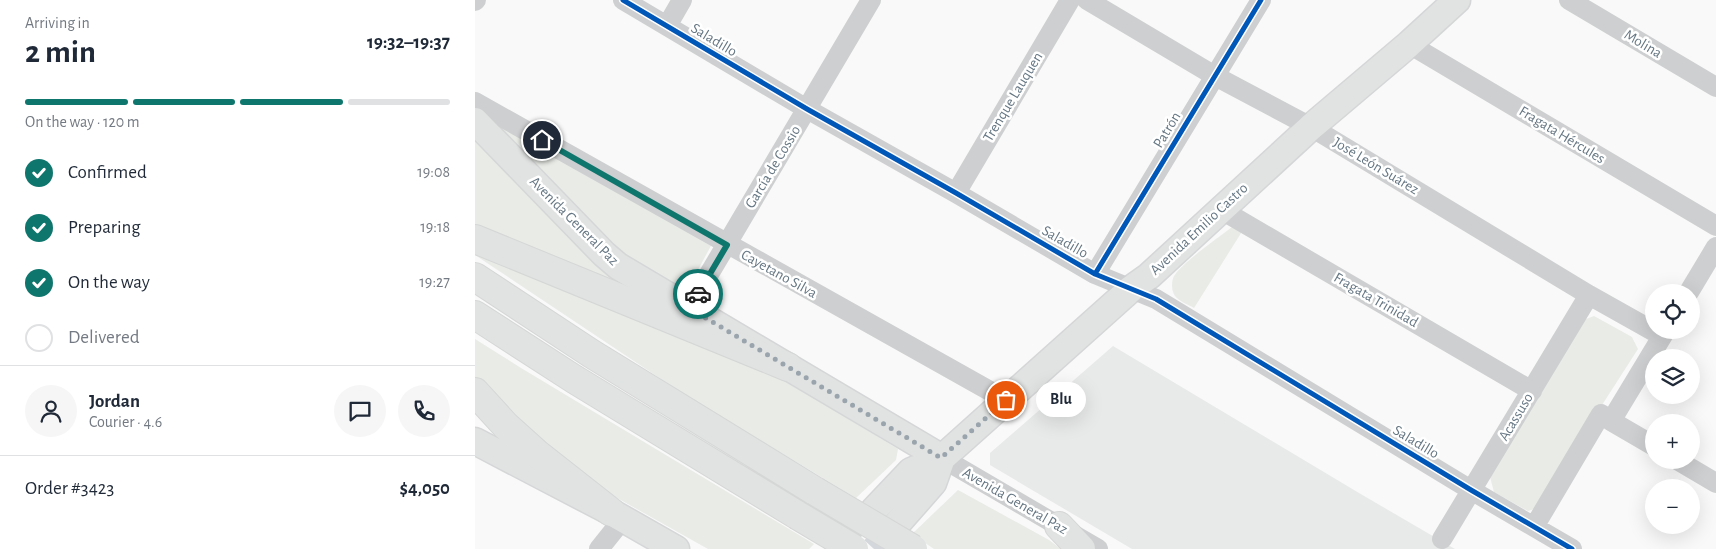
<!DOCTYPE html>
<html lang="en">
<head>
<meta charset="utf-8">
<style>
	body { margin:0; font-family:"Alegreya Sans",sans-serif; background:#f6f6f7; color:#1f2937; height:100vh; display:flex; flex-direction:column; font-size:19px; white-space:nowrap }
	* { box-sizing:border-box; margin:0 }
	p { font-size:16px; color:#747a83 }
	.icon { flex:none; width:28px; height:28px; fill:none; stroke:currentColor; stroke-width:2; stroke-linecap:round; stroke-linejoin:round }
	.map { position:relative; flex:1; overflow:hidden }
	.sheet { display:flex; flex-direction:column; background:#fff; width:475px }
	.sheet>* { flex:none }
	.buttons { position:absolute; left:1170px; top:284px; display:grid; gap:10px }
	.buttons a { display:grid; place-items:center; width:55px; height:55px; border-radius:50%; background:#fff; box-shadow:0 5px 20px #0002; font-size:25px }
	.pin { position:absolute; display:grid; place-items:center; width:42px; height:42px; color:#fff; margin:-21px; border:2px solid #fff; border-radius:50%; box-shadow:0 1px 5px #0007 }
	.courier { position:absolute; display:grid; place-items:center; width:50px; height:50px; margin:-25px; border:4px solid #0f766e; border-radius:50%; background:#fff; color:#222; box-shadow:0 1px 6px #0007 }
	.bubble { position:absolute; height:35px; border-radius:18px; background:#fff; box-shadow:0 5px 20px #0002; font-size:16px; font-weight:700; line-height:35px; text-align:center }
	.headline em { font-style:normal; font-weight:700 }
	.headline div { display:flex; flex-direction:column-reverse }
	.headline { display:flex; align-items:center; justify-content:space-between; height:85px; padding:0 25px }
	h1 { font-size:32px; font-weight:700; line-height:38px }
	.bar { display:grid; grid-template-columns:repeat(4,1fr); gap:8px 5px; align-content:center; height:60px; padding:0 25px }
	.bar i { height:6px; border-radius:4px; background:#e0e1e3 }
	.bar .on { background:#0f766e }
	.bar p { grid-column:span 4 }
	.line { display:flex; align-items:center; gap:12px; padding:0 25px; border-top:1px solid #e0e1e3 }
	.line div { flex:1 }
	.round { display:grid; place-items:center; flex:none; width:52px; height:52px; border-radius:26px; background:#f6f6f7 }
	ol { padding:0 25px; list-style:none }
	li { display:flex; align-items:center; gap:15px; height:55px }
	li p { margin-inline-start:auto }
	li .icon { padding:5px; border-radius:50%; background:#0f766e; color:#fff; stroke-width:4 }
	li:last-child { color:#747a83 }
	li i { width:28px; height:28px; border:2px solid #e0e1e3; border-radius:50% }
	main { display:flex; flex:1; min-height:0 }
	.map>svg:first-child { display:block }
	.built { fill:#e8e9e9 }
	.green { fill:#e8ebe6 }
	.lines { fill:none; stroke-linecap:round; stroke-linejoin:round }
	.major-tunnel { stroke:#d4d8dc; stroke-width:26; stroke-dasharray:26 13; stroke-linecap:butt }
	.major-casing { stroke:#d5d6d7; stroke-width:29 }
	.highway-casing { stroke:#d5d6d6; stroke-width:30 }
	.minor { stroke:#cecfd0; stroke-width:20 }
	.major { stroke:#e1e2e2; stroke-width:26 }
	.highway { stroke:#e1e2e2; stroke-width:28 }
	.highway-bridge-casing { stroke:#d5d6d6; stroke-width:30; stroke-linecap:butt }
	.highway-bridge { stroke:#e1e2e2; stroke-width:28 }
	.cycleway-casing { stroke:#fff; stroke-width:8 }
	.cycleway { stroke:#0057b8; stroke-width:5 }
	.done { stroke:#99a4ac; stroke-width:5; stroke-dasharray:0 9 }
	.route { stroke:#0f766e; stroke-width:6 }
	.labels { text-anchor:middle; dominant-baseline:central; stroke-width:5; stroke-linejoin:round; paint-order:stroke }
	.street-label { font-size:15px; fill:#657683; stroke:#fff }
</style>
</head>
<body>
<main>
<section class="sheet">
<div class="headline"><div><h1>2 min</h1><p>Arriving in</p></div><em>19:32–19:37</em></div>
<div class="bar"><i class="on"></i><i class="on"></i><i class="on"></i><i></i><p>On the way · 120 m</p></div>
<ol>
<li><svg class="icon" aria-label="check" viewBox="0 0 24 24"><path d="M5 12l5 5 9-10"/></svg>Confirmed<p>19:08</p></li>
<li><svg class="icon" aria-label="check" viewBox="0 0 24 24"><path d="M5 12l5 5 9-10"/></svg>Preparing<p>19:18</p></li>
<li><svg class="icon" aria-label="check" viewBox="0 0 24 24"><path d="M5 12l5 5 9-10"/></svg>On the way<p>19:27</p></li>
<li><i></i>Delivered</li>
</ol>
<div class="line" style="height:90px"><a class="round"><svg class="icon" aria-label="person" viewBox="0 0 24 24"><circle cx="12" cy="8" r="4"/><path d="M4 21q1-7 8-7t8 7"/></svg></a><div><b>Jordan</b><p>Courier · 4.6</p></div><a class="round"><svg class="icon" aria-label="chat" viewBox="0 0 24 24"><path d="M4 5h16v11H9l-5 4z"/></svg></a><a class="round"><svg class="icon" aria-label="phone" viewBox="0 0 24 24"><path d="M5 4h4l2 5-3 2q2 4 5 5l2-3 5 2v4C11 20 4 13 5 4z"/></svg></a></div>
<div class="line" style="height:65px"><div>Order #3423</div><b>$4,050</b></div>
</section>
<div class="map">
<svg width="1241" height="549" viewBox="0 0 1241 549">
	<rect width="100%" height="100%" fill="#f9f9f9"/>
	<!-- built -->
	<path class="built" d="M638,346L884,493L980,549H657L515,465V453Z"/>
	<!-- green -->
	<path class="green" d="M0,106L238,242L211,292L152,259Z
		M0,125L187,302L0,231Z
		M757,227L768,230L719,308C714,305 706,302 702,298C696,293 696,282 699,276C708,262 743,238 757,227Z
		M0,247L278,361L423,449L421,460L381,498L207,393L0,255Z
		M1119,316L1157,337L1163,349L1127,405L1068,506L1053,511L1019,492L1015,477L1106,321Z
		M0,339L46,368L339,544L334,549H233L103,476L0,386Z
		M483,490L574,540L586,549H459L437,534Z"/>
	<g class="lines">
		<!-- major-tunnel -->
		<path class="major-tunnel" d="M399,549L422,524"/>
		<defs>
			<path id="major" d="M0,121L129,254L143,266L467,458
				M0,441L136,512L201,549
				M399,510L436,471L467,458L657,288L674,276L836,127L934,44L982,0
				M422,524L458,483L467,458"/>
			<path id="highway" d="M0,239L313,367
				M0,277L117,354L340,491
				M0,315L99,379L322,515
				M0,392L31,426L61,453L136,512
				M584,526L606,549"/>
		</defs>
		<!-- major casing -->
		<use href="#major" class="major-casing"/>
		<!-- highway casing -->
		<use href="#highway" class="highway-casing"/>
		<!-- minor -->
		<path class="minor" d="M148,0L332,109L481,193L620,274L681,299L996,490L1097,549
			M612,0L740,76L836,127L1114,295L1187,336
			M1094,0L1241,87
			M0,1L1,0
			M192,26L207,0
			M934,44L1241,226
			M0,102L531,400
			M481,193L595,0
			M745,209L1057,391
			M620,274L786,0
			M1214,292L1241,247
			M214,308L396,0
			M1136,421L1179,446
			M467,458L623,549
			M1202,460L1241,483
			M1059,527L1126,414L1136,421L1191,330
			M967,539L1114,295
			M124,549L148,519"/>
		<!-- major -->
		<use href="#major" class="major"/>
		<!-- highway -->
		<use href="#highway" class="highway"/>
		<defs>
			<path id="highway-bridge" d="M340,491L438,549
				M322,515L379,549"/>
		</defs>
		<!-- highway-bridge casing -->
		<use href="#highway-bridge" class="highway-bridge-casing"/>
		<!-- highway-bridge -->
		<use href="#highway-bridge" class="highway-bridge"/>
		<defs>
			<path id="cycleway" d="M148,0L332,109L481,193L620,274L681,299L996,490L1097,549
				M620,274L786,0"/>
		</defs>
		<!-- cycleway casing -->
		<use href="#cycleway" class="cycleway-casing"/>
		<!-- cycleway -->
		<use href="#cycleway" class="cycleway"/>
	</g>
	<g class="lines">
		<!-- done -->
		<path class="done" d="M223,294L214,308L466,458L531,400"/>
		<!-- route -->
		<path class="route" d="M67,140L252,245L223,294"/>
	</g>
	<g class="labels">
		<!-- street labels -->
		<g class="street-label">
			<text transform="translate(239 40) rotate(31)">Saladillo</text>
			<text transform="translate(1168 44) rotate(31)">Molina</text>
			<text transform="translate(538 97) rotate(-59)">Trenque Lauquen</text>
			<text transform="translate(692 130) rotate(-59)">Patrón</text>
			<text transform="translate(1087 135) rotate(31)">Fragata Hércules</text>
			<text transform="translate(901 166) rotate(31)">José León Suárez</text>
			<text transform="translate(298 167) rotate(-59)">García de Cossio</text>
			<text transform="translate(99 221) rotate(45)">Avenida General Paz</text>
			<text transform="translate(724 229) rotate(-43)">Avenida Emilio Castro</text>
			<text transform="translate(590 242) rotate(30)">Saladillo</text>
			<text transform="translate(304 274) rotate(29)">Cayetano Silva</text>
			<text transform="translate(901 300) rotate(30)">Fragata Trinidad</text>
			<text transform="translate(1041 417) rotate(-59)">Acassuso</text>
			<text transform="translate(941 442) rotate(31)">Saladillo</text>
			<text transform="translate(540 501) rotate(30)">Avenida General Paz</text>
		</g>
	</g>
</svg>
<div class="buttons">
<a><svg class="icon" aria-label="locate" viewBox="0 0 24 24"><circle cx="12" cy="12" r="6"/><path d="M12 2v4M12 18v4M2 12h4M18 12h4"/></svg></a>
<a><svg class="icon" aria-label="layers" viewBox="0 0 24 24"><path d="M12 4l9 5-9 5-9-5zM3 14l9 5 9-5"/></svg></a>
<a>+</a>
<a>−</a>
</div>
<div class="pin" style="left:531px;top:400px;background:#ea580c"><svg class="icon" aria-label="bag" viewBox="0 0 24 24"><path d="M5 8h14l-1 12H6zM9 8a3 3 0 0 1 6 0"/></svg></div>
<div class="pin" style="left:67px;top:140px;background:#1f2937"><svg class="icon" aria-label="home" viewBox="0 0 24 24"><path d="M3 11l9-7 9 7M6 9v11h12V9"/></svg></div>
<div class="courier" style="left:223px;top:294px"><svg class="icon" aria-label="car" viewBox="0 0 24 24"><path d="M5 17H2v-5l4-1 3-4h7l3 4 3 1v5h-3M9 17h6M6 11h13"/><circle cx="7" cy="17" r="2"/><circle cx="17" cy="17" r="2"/></svg></div>
<div class="bubble" style="left:561px;top:382px;width:50px">Blu</div>
</div>
</main>
</body>
</html>
